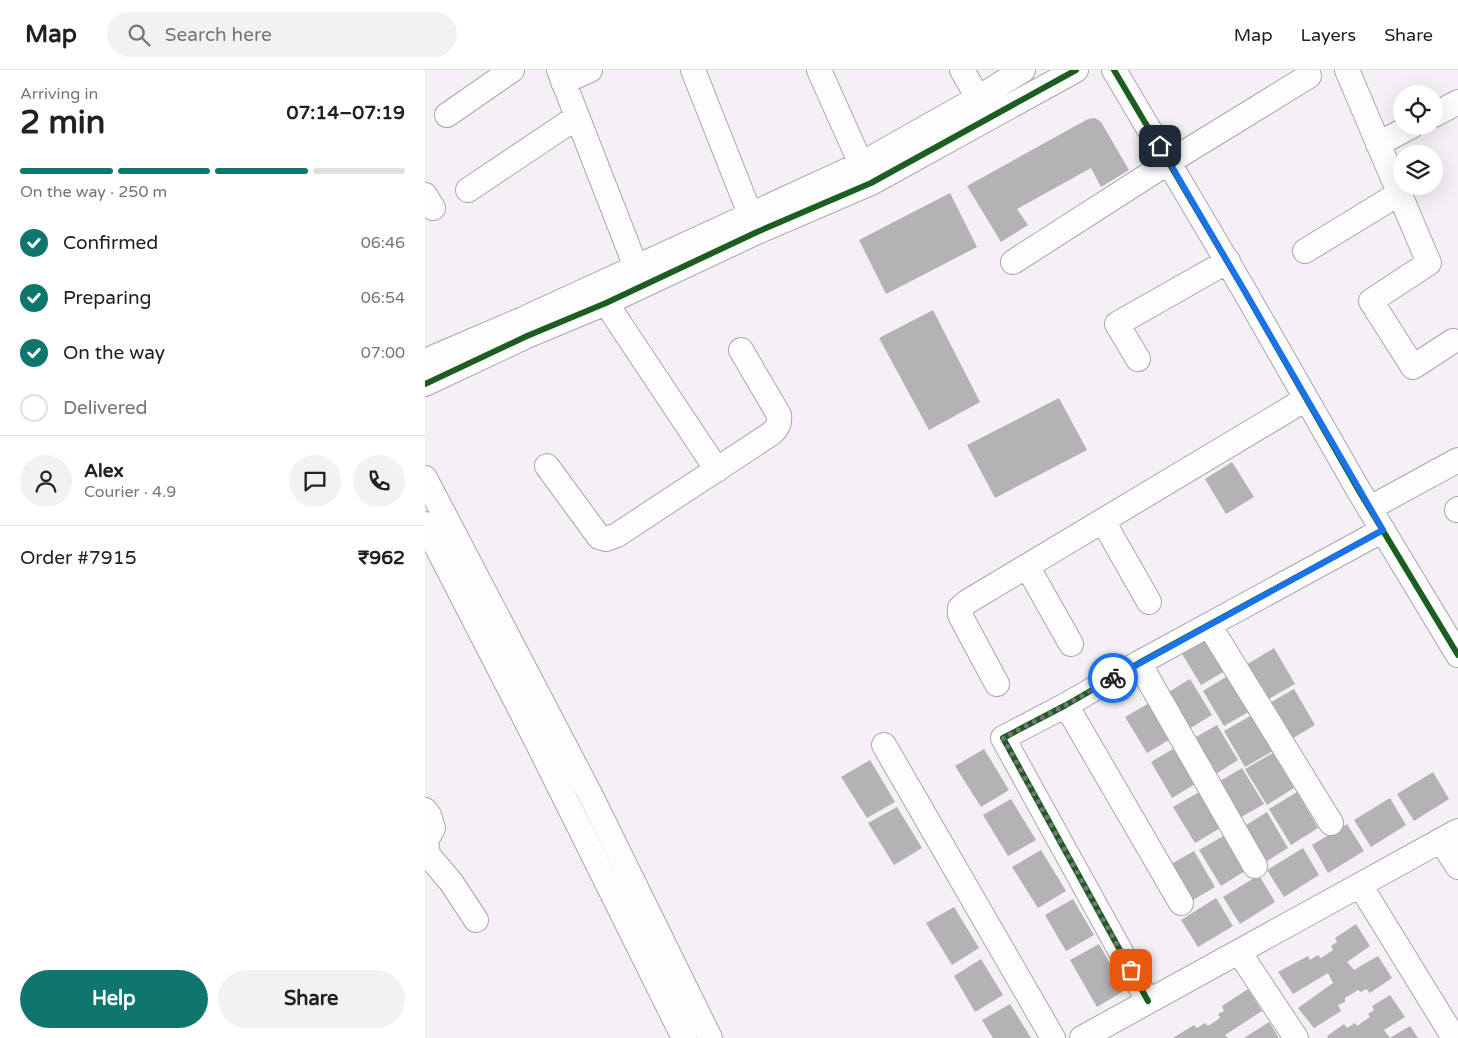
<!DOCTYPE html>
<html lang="en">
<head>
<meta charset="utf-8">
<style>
	body { margin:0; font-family:"Varela Round",sans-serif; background:#f2f2f2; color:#202124; height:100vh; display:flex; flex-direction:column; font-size:19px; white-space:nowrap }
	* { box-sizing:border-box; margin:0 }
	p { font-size:16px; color:#757577 }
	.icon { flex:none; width:28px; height:28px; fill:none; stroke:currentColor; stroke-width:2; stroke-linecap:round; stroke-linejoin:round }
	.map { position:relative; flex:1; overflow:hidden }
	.panel { display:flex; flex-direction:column; background:#fff; width:425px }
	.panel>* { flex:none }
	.fabs { position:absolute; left:968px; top:15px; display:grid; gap:10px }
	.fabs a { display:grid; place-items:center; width:50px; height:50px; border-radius:50%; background:#fff; box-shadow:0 5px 20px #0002; font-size:25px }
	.pin { position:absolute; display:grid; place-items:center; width:42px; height:42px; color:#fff; margin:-21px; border-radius:10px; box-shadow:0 2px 8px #0006 }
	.courier { position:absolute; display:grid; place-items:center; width:50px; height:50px; margin:-25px; border:4px solid #1a73e8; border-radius:50%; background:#fff; color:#222; box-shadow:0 1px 6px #0007 }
	.headline em { font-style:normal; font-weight:700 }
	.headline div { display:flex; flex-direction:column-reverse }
	.headline { display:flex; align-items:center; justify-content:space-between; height:85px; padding:0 20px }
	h1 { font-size:32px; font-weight:700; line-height:38px }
	.bar { display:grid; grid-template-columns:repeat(4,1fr); gap:8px 5px; align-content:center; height:60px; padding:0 20px }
	.bar i { height:6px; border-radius:4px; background:#e0e0e0 }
	.bar .active { background:#0f766e }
	.bar p { grid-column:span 4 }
	.line { display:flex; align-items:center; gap:12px; padding:0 20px; border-top:1px solid #e0e0e0 }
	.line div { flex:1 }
	.round { display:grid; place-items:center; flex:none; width:52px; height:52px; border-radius:26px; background:#f2f2f2 }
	ol { padding:0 20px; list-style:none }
	li { display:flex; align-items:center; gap:15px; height:55px }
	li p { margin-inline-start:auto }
	li .icon { padding:5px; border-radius:50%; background:#0f766e; color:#fff; stroke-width:4 }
	li:last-child { color:#757577 }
	li i { width:28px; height:28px; border:2px solid #e0e0e0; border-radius:50% }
	.button { display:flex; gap:10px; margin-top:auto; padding:10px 20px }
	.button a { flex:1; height:58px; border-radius:30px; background:#0f766e; color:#fff; font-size:20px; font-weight:700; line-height:58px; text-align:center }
	.button a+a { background:#f2f2f2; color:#202124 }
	header { display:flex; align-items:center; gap:30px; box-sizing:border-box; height:70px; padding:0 25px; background:#fff; border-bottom:1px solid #e0e0e0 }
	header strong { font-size:24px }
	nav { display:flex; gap:28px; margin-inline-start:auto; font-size:18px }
	.search { width:350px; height:45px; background:#f2f2f2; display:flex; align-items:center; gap:12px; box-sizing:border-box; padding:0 18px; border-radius:28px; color:#757577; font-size:19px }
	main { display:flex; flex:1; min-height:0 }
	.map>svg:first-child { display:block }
	.building { fill:#b4b2b5 }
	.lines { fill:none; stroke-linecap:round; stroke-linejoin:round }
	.minor-casing { stroke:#a9a6a9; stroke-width:26 }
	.minor { stroke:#fdfdfe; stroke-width:24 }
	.cycleway-casing { stroke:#fff; stroke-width:9 }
	.cycleway { stroke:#1b5e20; stroke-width:6 }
	.done { stroke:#777477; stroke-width:5; stroke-dasharray:0 9 }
	.route { stroke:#1a73e8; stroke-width:6 }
</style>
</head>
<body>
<header>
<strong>Map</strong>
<div class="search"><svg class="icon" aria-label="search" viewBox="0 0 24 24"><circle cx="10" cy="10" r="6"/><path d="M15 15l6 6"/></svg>Search here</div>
<nav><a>Map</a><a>Layers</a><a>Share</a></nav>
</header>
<main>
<section class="panel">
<div class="headline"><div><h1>2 min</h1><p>Arriving in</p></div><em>07:14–07:19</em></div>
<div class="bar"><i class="active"></i><i class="active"></i><i class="active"></i><i></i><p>On the way · 250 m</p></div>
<ol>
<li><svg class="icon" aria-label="check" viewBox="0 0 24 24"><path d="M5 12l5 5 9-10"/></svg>Confirmed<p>06:46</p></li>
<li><svg class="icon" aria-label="check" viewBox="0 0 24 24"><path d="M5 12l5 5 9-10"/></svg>Preparing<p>06:54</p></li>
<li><svg class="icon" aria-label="check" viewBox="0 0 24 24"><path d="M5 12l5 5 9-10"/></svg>On the way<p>07:00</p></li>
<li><i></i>Delivered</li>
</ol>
<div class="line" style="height:90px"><a class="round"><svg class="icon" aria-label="person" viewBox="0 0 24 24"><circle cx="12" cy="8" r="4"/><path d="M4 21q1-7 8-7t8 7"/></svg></a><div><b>Alex</b><p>Courier · 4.9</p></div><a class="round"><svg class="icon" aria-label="chat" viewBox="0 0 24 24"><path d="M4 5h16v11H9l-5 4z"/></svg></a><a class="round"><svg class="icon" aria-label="phone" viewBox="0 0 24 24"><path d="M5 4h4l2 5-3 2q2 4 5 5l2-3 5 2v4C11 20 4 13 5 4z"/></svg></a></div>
<div class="line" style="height:65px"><div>Order #7915</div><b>₹962</b></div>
<div class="button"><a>Help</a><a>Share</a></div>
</section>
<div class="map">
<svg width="1033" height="968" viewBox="0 0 1033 968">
	<rect width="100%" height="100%" fill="#f4f0f5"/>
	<!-- building -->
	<path class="building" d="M670,48L676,52L704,100L676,117L666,98L592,139L603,155L576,172L542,116L663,49Z
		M525,123L552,177L461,224L434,170Z
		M508,240L555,332L504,360L454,268Z
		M634,328L662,380L570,428L542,375Z
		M807,392L829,427L801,444L780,409Z
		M782,563L803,599L776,615L754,579Z
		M849,578L870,614L842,630L821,595Z
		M806,604L827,640L799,656L778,621Z
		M765,609L787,645L759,662L737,626Z
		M869,619L890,655L863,671L841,635Z
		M728,631L749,667L722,683L700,647Z
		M827,645L848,681L820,697L799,661Z
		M792,655L813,690L786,707L764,671Z
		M753,676L775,711L747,728L726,692Z
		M559,679L584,720L556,737L530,696Z
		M848,683L869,718L842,735L820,699Z
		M445,690L470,732L442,748L416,707Z
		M817,698L839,734L811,750L790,714Z
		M1008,702L1024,729L989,751L972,724Z
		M776,721L797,757L770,773L748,737Z
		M872,722L893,758L866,775L844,739Z
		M965,728L981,755L946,777L929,750Z
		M586,729L611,770L583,786L558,745Z
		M472,737L497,778L469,795L443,753Z
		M842,742L863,778L836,795L815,759Z
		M922,754L939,781L903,803L887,775Z
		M802,764L823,799L796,816L774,780Z
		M878,778L894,805L859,827L842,800Z
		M616,780L641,821L613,838L587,797Z
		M769,781L790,817L763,833L741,797Z
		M834,805L850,832L815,854L798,827Z
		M791,828L808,856L773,877L756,850Z
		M648,829L669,865L641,881L620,845Z
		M529,837L554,878L527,895L501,853Z
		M931,854L945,876L922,892L929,900L953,886L967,908L945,923L941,919L936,922L933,920L920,928V932L913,935L916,941L889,958L873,938L908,913L903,903L868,924L853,902L883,886L885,890L893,885L896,888L908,880L906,876L912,872L910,868Z
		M674,874L700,920L672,937L645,890Z
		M556,889L578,925L550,942L529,906Z
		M823,919L837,941L800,965L803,968H748L769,955L772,958L780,953L783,956L795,948L793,944L799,941L797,936Z
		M965,925L980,947L959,960L965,968L985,956L993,968H903L902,966L919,954L922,958L930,953L932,956L945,947L943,944L949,940L947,936Z
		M585,934L606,968H568L557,950Z
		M844,952L854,968H819Z"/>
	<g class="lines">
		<defs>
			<path id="minor" d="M134,0L216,210
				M268,0L325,144
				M394,0L436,94
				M537,0L553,28
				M689,0L819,220L934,421L1033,585
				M922,0L1004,193L946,231L988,297L1028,271
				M138,12L165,0
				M22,45L87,0
				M1009,45L1033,32
				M953,74L987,56
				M43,120L152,47
				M0,125L8,138
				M880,181L975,123
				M588,192L744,92L884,6
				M174,219L181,233L292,400
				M713,289L692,254L803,191
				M0,291L98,249L436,94L553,28L598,0
				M0,314L102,266L181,233L332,162L446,113L651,0
				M122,396L174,467L181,469L192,465L347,363C353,357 355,353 354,345L316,280
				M0,408L165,724L285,968
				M945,438L1033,390
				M1032,440L1033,439
				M678,451L724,532
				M0,454L112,672L259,968
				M602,496L646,574
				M784,555L906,753
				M714,593L830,796
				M572,614L535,545V538L542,532L881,329
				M641,635L756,833
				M459,675L628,968
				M0,740L4,745L8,758L1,771L3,785L26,812L51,850
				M1016,771L1033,797
				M935,815L1029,968
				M814,882L871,968
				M723,931L578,668L641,635L714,593L958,460
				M657,968L1033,761"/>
		</defs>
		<!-- minor casing -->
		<use href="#minor" class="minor-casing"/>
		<!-- minor -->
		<use href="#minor" class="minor"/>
		<defs>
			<path id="cycleway" d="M689,0L819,220L934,421L1033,585
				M0,314L102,266L181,233L332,162L446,113L651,0
				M723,931L578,668L641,635L714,593L958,460"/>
		</defs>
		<!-- cycleway casing -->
		<use href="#cycleway" class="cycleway-casing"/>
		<!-- cycleway -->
		<use href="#cycleway" class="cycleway"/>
	</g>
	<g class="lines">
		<!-- done -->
		<path class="done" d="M688,608L641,635L578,668L706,900"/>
		<!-- route -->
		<path class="route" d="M688,608L958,460L819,220L735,76"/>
	</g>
</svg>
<div class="fabs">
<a><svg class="icon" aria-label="locate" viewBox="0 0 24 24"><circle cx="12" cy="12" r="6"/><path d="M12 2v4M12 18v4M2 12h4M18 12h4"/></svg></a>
<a><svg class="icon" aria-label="layers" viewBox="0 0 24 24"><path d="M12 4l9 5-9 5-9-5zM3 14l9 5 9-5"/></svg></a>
</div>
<div class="pin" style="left:706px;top:900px;background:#ea580c"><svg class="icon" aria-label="bag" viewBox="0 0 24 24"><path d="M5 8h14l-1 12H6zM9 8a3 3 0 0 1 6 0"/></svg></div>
<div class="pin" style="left:735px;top:76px;background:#1f2937"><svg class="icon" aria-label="home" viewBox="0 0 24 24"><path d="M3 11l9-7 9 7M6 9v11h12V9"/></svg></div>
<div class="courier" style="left:688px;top:608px"><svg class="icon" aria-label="bike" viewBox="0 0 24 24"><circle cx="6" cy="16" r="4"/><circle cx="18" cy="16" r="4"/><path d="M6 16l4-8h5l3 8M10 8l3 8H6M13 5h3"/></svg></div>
</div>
</main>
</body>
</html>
